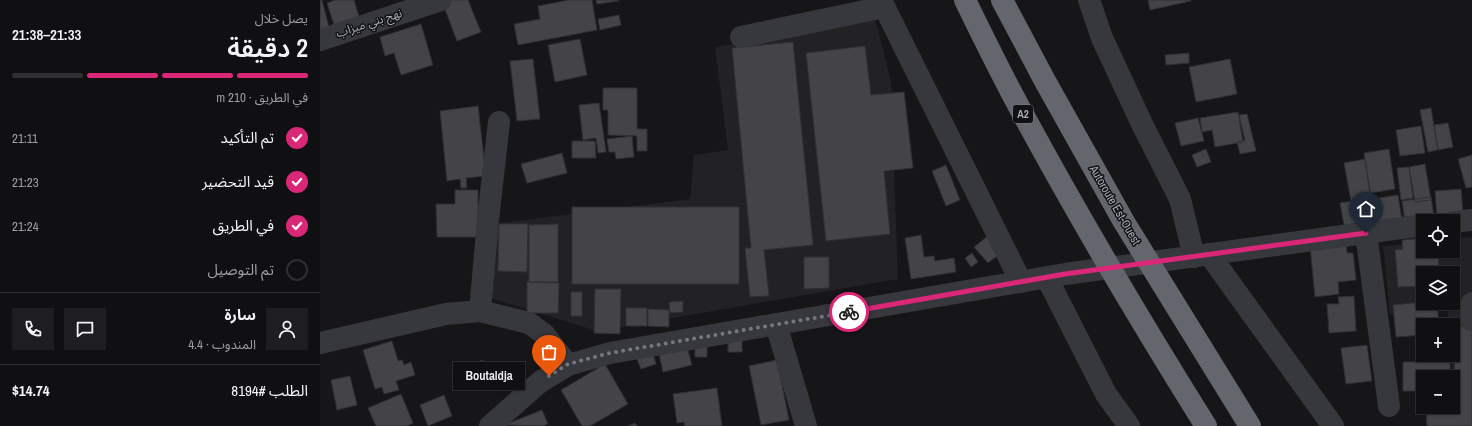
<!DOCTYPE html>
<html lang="ar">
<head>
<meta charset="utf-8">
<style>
	body { margin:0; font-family:"Archivo Narrow","Noto Sans Arabic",sans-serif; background:#1e1e20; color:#f1f3f6; direction:rtl; height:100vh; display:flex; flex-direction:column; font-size:15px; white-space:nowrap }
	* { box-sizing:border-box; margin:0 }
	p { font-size:13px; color:#9c9d9f }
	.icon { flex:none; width:22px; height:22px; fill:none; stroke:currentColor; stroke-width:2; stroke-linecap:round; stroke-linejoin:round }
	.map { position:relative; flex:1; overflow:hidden; direction:ltr }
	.panel { display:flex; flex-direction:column; background:#101012; width:320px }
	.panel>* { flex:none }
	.fabs { position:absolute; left:1096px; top:214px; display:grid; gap:8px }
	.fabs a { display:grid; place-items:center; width:44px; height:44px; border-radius:0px; background:#101012; box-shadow:0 1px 3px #0004,0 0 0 1px #303032; font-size:20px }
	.pin { position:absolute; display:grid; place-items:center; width:34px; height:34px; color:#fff; margin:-41px -17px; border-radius:50% 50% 50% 0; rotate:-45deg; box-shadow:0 0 4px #0007 }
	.pin .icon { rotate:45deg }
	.courier { position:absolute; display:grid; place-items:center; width:40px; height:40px; margin:-20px; border:3px solid #db2777; border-radius:50%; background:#fff; color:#222; box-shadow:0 1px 5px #0007 }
	.bubble { position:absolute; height:28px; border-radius:0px; background:#101012; box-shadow:0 1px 3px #0004,0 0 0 1px #303032; font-size:13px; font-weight:600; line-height:28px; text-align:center; direction:rtl }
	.headline em { font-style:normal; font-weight:600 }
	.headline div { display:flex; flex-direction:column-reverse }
	.headline { display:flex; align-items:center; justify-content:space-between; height:68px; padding:0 12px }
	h1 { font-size:26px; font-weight:600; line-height:30px }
	.bar { display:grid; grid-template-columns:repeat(4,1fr); gap:6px 4px; align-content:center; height:48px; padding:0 12px }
	.bar i { height:5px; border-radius:3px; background:#303032 }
	.bar .selected { background:#db2777 }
	.bar p { grid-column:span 4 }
	.line { display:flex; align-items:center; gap:10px; padding:0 12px; border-top:1px solid #303032 }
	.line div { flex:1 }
	.round { display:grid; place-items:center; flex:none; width:42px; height:42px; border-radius:0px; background:#1e1e20 }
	ol { padding:0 12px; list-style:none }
	li { display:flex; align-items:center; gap:12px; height:44px }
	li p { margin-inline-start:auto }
	li .icon { padding:4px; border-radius:50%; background:#db2777; color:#fff; stroke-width:4 }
	li:last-child { color:#9c9d9f }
	li i { width:22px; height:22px; border:2px solid #303032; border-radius:50% }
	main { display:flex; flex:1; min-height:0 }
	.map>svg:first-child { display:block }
	.built { fill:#222225; fill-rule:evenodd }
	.building { fill:#434348; stroke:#303034 }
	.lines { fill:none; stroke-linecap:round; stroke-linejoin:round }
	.minor { stroke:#37383d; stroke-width:22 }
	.highway { stroke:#63666d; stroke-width:22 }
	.done { stroke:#76787f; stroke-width:4; stroke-dasharray:0 7.2 }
	.route { stroke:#db2777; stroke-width:5 }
	.labels { text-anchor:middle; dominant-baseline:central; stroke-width:3; stroke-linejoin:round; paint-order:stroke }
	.shield { fill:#111113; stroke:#7b7e86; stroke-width:1 }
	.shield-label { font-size:11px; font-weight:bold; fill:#a9adb7 }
	.street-label { font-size:12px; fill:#a9adb7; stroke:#111113 }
</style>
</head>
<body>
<main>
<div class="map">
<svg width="1152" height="426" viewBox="0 0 1152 426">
	<rect width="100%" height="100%" fill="#161618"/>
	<!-- built -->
	<path class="built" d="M553,10L571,82L578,279L277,331L170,298L173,224L370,199L374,155L408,150L395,47L465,35Z
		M1152,237V426H1107L1105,407H1133L1135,400L1131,355H1133V325H1129L1127,306L1070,314L1063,246L1103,242V251H1133V239ZM1103,273H1133V303H1103Z"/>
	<!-- building -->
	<path class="building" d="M0,0H2L9,27L0,30Z
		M15,0H34L41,23L16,31L7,3Z
		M132,0H148L161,32L137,41L123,4Z
		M249,0H272L277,30L198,45L194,24L220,19L218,6Z
		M276,0H298L299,1L277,4Z
		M828,0H871V1L830,10Z
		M299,15L301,25L280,30L278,19Z
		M101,24L113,65L81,75L74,53L65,56L60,37Z
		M260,39L267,75L235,82L228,45Z
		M473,42L493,245L444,250L449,296L430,297L425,248H431L412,48Z
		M545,46L551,95L584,92L593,168L564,171L570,234L506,241L486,53Z
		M869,53V63L846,65L845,55Z
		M213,59L220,119L197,121L190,61Z
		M910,59L917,94L876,102L869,67Z
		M283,88H317V129H327V151H317V136L288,135V110H283Z
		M279,103L286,152L278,153L276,138L263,140L259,105Z
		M158,106L166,176L146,178L147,188H141L140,179L127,181L120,111Z
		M1111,108L1118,150L1108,152L1100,110Z
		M918,112L923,142L895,147L892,130L882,132L880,118Z
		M927,114L936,151L920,154L917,142L925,140L919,115Z
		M878,118L884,141L861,146L855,123Z
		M1128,123L1133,147L1118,150L1114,125Z
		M1101,126L1105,153L1080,156L1076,130Z
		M312,136L314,157L296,159L295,152H289L287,139Z
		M252,141H275L276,158H252Z
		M886,149L891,162L877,167L872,155Z
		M1069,149L1075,189L1050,193L1044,153Z
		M242,153L247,173L207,183L201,164Z
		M1152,155V187L1146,188L1138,159Z
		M1045,159L1051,197L1031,201L1024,163Z
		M1105,164L1111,200L1095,202L1089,167Z
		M626,165L640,200L626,206L612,171Z
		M1089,167L1093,198L1081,200L1077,168Z
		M1141,189L1143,214L1117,217L1115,191Z
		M135,190H158V237H117L116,204H135Z
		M1078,195L1082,221L1043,226L1039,201Z
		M1111,197L1114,217L1085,221L1082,201Z
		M1039,200L1043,222L1024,225L1020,203Z
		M252,207H419V284H252Z
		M179,224H208L207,272L178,271Z
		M238,224V282H209V225Z
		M601,235L604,257L614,256L615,261L634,258L636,272L591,279L585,238Z
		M668,236L682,252L668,263L654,247Z
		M1103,238V251H1118L1119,273H1103V286L1078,287L1075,250L1083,249L1082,240Z
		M1026,242L1027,253H1033L1036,280L1018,282L1019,294L995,297L990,246Z
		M652,253L658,262L651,267L645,258Z
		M484,257H509V288L484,289Z
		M207,282L239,283L238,313H207Z
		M275,289H301L300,334L274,333Z
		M251,292H262V316H251Z
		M1034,296L1036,331L1009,333L1007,304H1019L1018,297Z
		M363,301V312L350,313L349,302Z
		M1103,302V303H1117L1119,325H1103V335L1076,337L1073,305Z
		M306,308H327V326H306Z
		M328,309L349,310V327L328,326Z
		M1152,325V426H1107L1106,407H1133V381H1136L1133,350V327Z
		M408,340H422V352H408Z
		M72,341L78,361L82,360L84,365L91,362L95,375L76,381L79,390L64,394L62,387L55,389L43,350Z
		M375,344L387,345V357H375Z
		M1047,345L1052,381L1026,384L1021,348Z
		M367,347L372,365L343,372L339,354Z
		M333,354L336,364L321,369L317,359Z
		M163,360L170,380L157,383L155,377L136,383L132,370Z
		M457,360L469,420L441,425L429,366Z
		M1083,362H1130V377H1103V391H1083Z
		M285,364L308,404L270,426H262L241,390Z
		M30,376L37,405L17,410L11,380Z
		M397,388L402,426H365L364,422L357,423L353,394Z
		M81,394L93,423L87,426H56L48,408Z
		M124,395L132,416L108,426L100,405Z
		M222,410L228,424L223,426L184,425Z
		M315,423L317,426H308Z"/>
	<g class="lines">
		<!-- minor -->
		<path class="minor" d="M561,0L701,282
			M769,0L782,38L823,126L860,199L874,257
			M421,37L564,7
			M0,40L121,0
			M1133,222L1152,220
			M1046,233L1069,406
			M889,254L1013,426
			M727,278L786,394L809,426
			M160,311L168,220L179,122
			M1151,320L1152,303
			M456,324L486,426
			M0,343L126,314L160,311L209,323L224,334L248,365
			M170,426L220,382L248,365L290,353L745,274L1103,225"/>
		<!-- highway -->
		<path class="highway" d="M645,0C664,39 683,78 704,116C761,221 822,324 886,426
			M682,0L725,81L804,222L930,426"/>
	</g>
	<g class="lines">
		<!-- done -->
		<path class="done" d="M229,376L248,364L290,353L529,312"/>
		<!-- route -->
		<path class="route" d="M529,312L745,274L1046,233"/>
	</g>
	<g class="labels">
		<!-- shield labels -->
		<rect class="shield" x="693" y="105" width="20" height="18" rx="3"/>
		<g class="shield-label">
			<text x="703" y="114">A2</text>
		</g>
		<!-- street labels -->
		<g class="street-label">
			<text transform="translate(49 23) rotate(-18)">نهج بني ميزاب</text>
			<text transform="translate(795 205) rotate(60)">Autoroute Est-Ouest</text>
		</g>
	</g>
</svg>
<div class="fabs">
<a><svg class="icon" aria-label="locate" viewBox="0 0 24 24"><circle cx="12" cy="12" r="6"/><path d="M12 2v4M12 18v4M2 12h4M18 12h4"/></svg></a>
<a><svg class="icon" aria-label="layers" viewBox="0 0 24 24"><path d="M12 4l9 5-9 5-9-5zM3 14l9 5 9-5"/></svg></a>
<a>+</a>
<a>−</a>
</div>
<div class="pin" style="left:229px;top:376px;background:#ea580c"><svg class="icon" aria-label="bag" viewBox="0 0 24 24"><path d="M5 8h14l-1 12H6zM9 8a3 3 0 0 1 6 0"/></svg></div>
<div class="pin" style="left:1046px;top:233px;background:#1f2937"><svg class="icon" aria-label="home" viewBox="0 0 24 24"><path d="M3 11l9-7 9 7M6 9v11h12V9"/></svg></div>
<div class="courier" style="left:529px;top:312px"><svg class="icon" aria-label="bike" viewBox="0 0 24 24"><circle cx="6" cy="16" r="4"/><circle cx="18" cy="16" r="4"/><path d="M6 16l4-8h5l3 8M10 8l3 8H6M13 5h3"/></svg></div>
<div class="bubble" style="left:133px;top:362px;width:72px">Boutaldja</div>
</div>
<section class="panel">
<div class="headline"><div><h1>2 دقيقة</h1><p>يصل خلال</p></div><em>21:33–21:38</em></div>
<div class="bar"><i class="selected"></i><i class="selected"></i><i class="selected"></i><i></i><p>في الطريق · 210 m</p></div>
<ol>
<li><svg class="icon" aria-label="check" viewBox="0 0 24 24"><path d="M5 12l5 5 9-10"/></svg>تم التأكيد<p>21:11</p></li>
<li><svg class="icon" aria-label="check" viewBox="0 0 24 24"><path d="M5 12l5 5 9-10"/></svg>قيد التحضير<p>21:23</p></li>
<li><svg class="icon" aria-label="check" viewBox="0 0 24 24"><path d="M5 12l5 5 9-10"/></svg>في الطريق<p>21:24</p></li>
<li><i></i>تم التوصيل</li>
</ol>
<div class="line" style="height:72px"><a class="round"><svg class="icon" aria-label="person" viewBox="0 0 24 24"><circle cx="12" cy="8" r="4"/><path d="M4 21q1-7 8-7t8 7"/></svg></a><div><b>سارة</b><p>المندوب · 4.4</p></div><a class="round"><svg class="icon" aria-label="chat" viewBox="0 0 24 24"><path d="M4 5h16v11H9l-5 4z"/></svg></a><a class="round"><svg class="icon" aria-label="phone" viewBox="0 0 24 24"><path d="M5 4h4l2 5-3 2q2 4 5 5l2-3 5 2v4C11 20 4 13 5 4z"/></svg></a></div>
<div class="line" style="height:52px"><div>الطلب #8194</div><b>$14.74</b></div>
</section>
</main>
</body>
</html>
